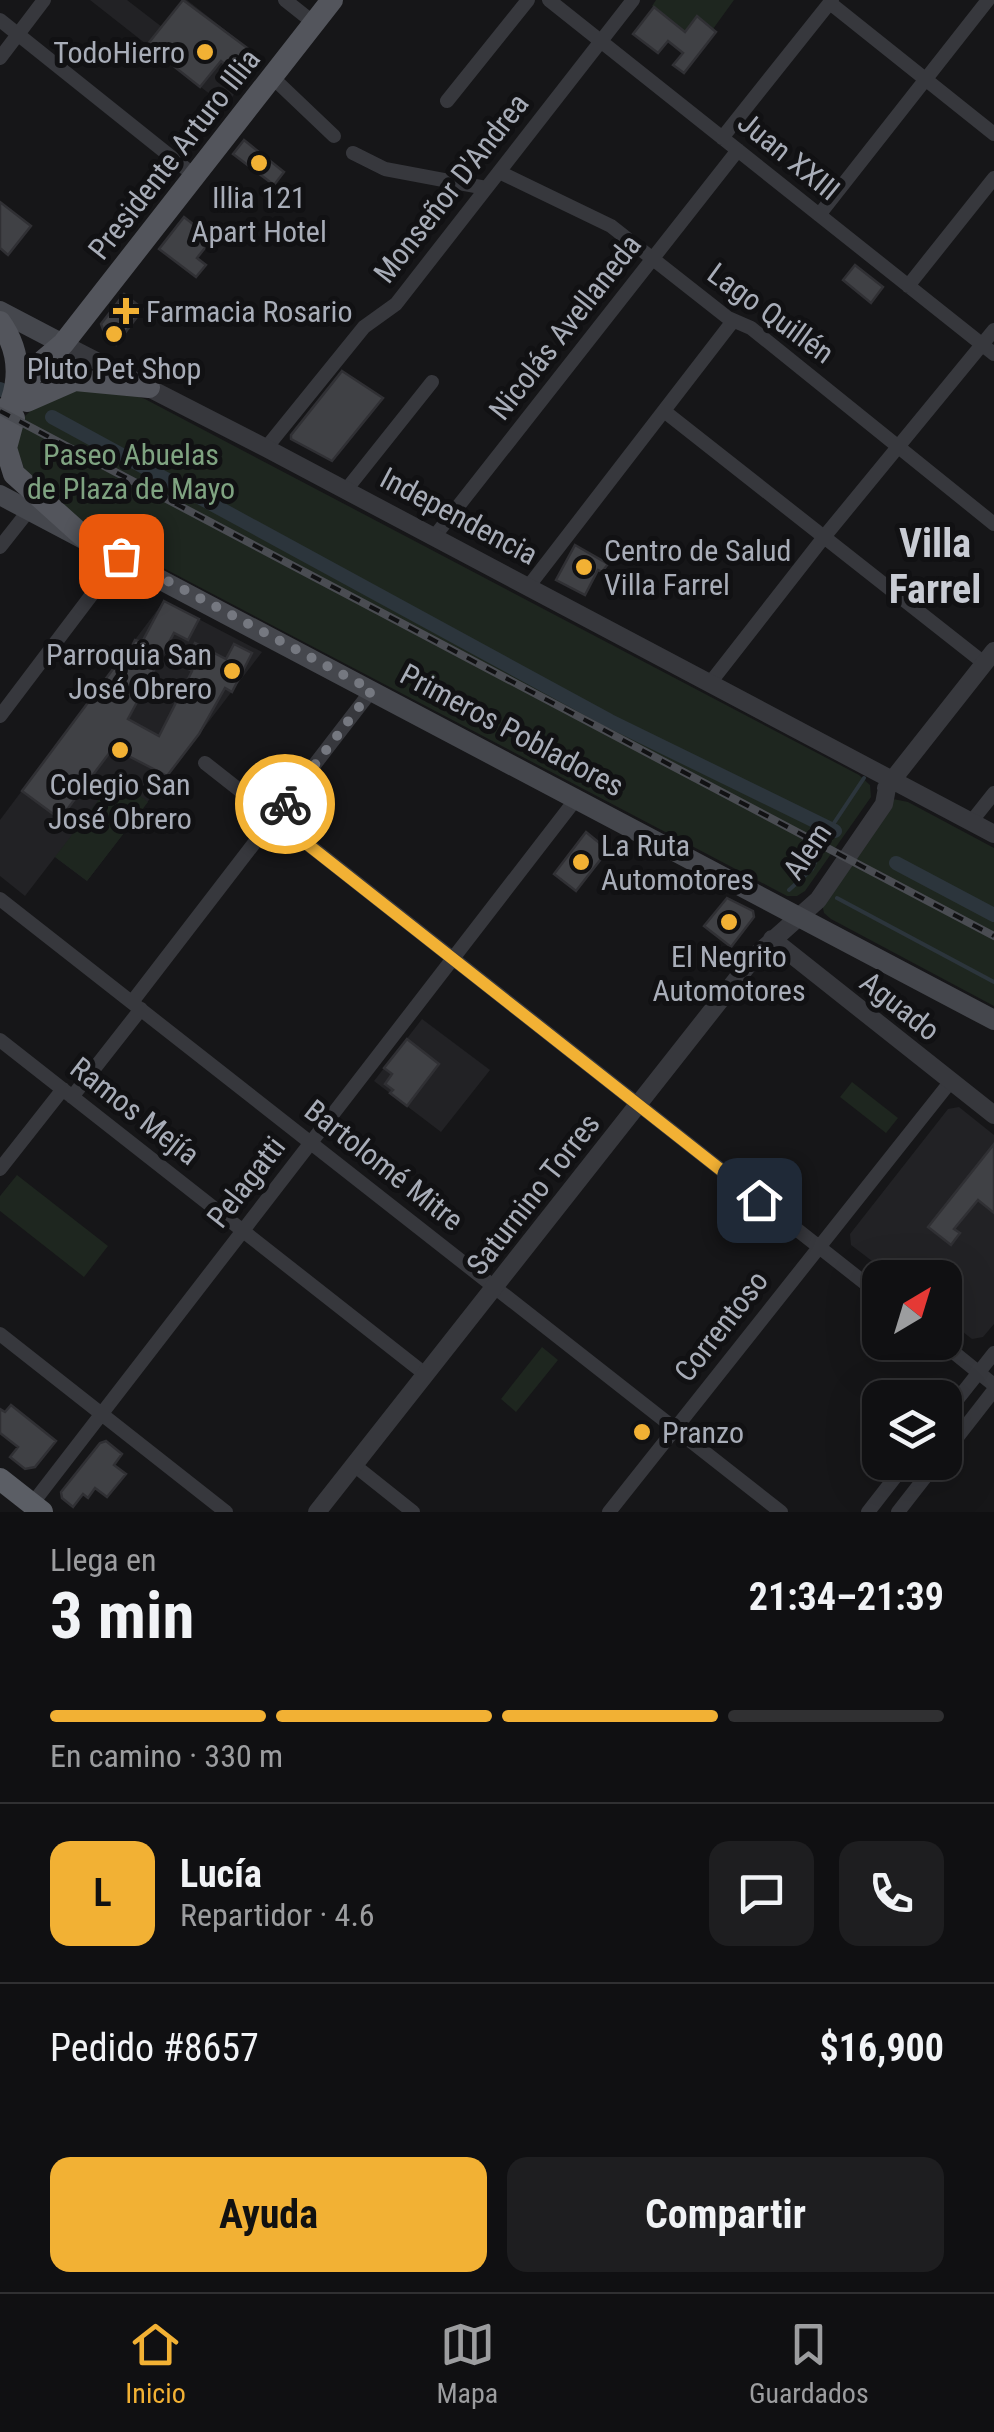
<!DOCTYPE html>
<html lang="es">
<head>
<meta charset="utf-8">
<style>
	body { margin:0; font-family:"Roboto Condensed",sans-serif; background:#1e1e20; color:#f1f3f6; height:100vh; display:flex; flex-direction:column; font-size:38px; white-space:nowrap }
	* { box-sizing:border-box; margin:0 }
	p { font-size:32px; color:#9c9d9f }
	.icon { flex:none; width:55px; height:55px; fill:none; stroke:currentColor; stroke-width:2; stroke-linecap:round; stroke-linejoin:round }
	.map { position:relative; height:1512px; overflow:hidden }
	.panel { display:flex; flex-direction:column; background:#101012; flex:1 }
	.panel>* { flex:none }
	.needle { width:65px; rotate:38deg }
	.fabs { position:absolute; left:862px; top:1260px; display:grid; gap:20px }
	.fabs a { display:grid; place-items:center; width:100px; height:100px; border-radius:20px; background:#101012; box-shadow:0 10px 40px #0002,0 0 0 2px #303032; font-size:50px }
	.pin { position:absolute; display:grid; place-items:center; width:85px; height:85px; color:#fff; margin:-42px; border-radius:20px; box-shadow:0 5px 15px #0006 }
	.courier { position:absolute; display:grid; place-items:center; width:100px; height:100px; margin:-50px; border:8px solid #f2b134; border-radius:50%; background:#fff; color:#222; box-shadow:0 2px 12px #0007 }
	.headline em { font-style:normal; font-weight:700 }
	.headline div { display:flex; flex-direction:column-reverse }
	.headline { display:flex; align-items:center; justify-content:space-between; height:170px; padding:0 50px }
	h1 { font-size:65px; font-weight:700; line-height:75px }
	.bar { display:grid; grid-template-columns:repeat(4,1fr); gap:15px 10px; align-content:center; height:120px; padding:0 50px }
	.bar i { height:12px; border-radius:8px; background:#303032 }
	.bar .active { background:#f2b134 }
	.bar p { grid-column:span 4 }
	.line { display:flex; align-items:center; gap:25px; padding:0 50px; border-top:2px solid #303032 }
	.line div { flex:1 }
	.round { display:grid; place-items:center; flex:none; width:105px; height:105px; border-radius:20px; background:#1e1e20 }
	.cta { display:flex; gap:20px; margin-top:auto; padding:20px 50px }
	.cta a { flex:1; height:115px; border-radius:20px; background:#f2b134; color:#111; font-size:40px; font-weight:700; line-height:115px; text-align:center }
	.cta a+a { background:#1e1e20; color:#f1f3f6 }
	.menu { display:flex; justify-content:space-around; align-items:center; height:140px; border-top:2px solid #303032; background:#101012; font-size:28px; color:#9c9d9f }
	.menu a { display:grid; justify-items:center; gap:5px }
	.menu .active { color:#f2b134 }
	.map>svg:first-child { display:block }
	.built { fill:#222225 }
	.green { fill:#1e261f }
	.lines { fill:none; stroke-linecap:round; stroke-linejoin:round }
	.stream { stroke:#2c353c; stroke-width:4 }
	.canal { stroke:#2c353c; stroke-width:14 }
	.building { fill:#404145; stroke:#303034; stroke-width:2.5 }
	.minor { stroke:#37383d; stroke-width:14 }
	.tertiary { stroke:#37383d; stroke-width:18 }
	.secondary { stroke:#45474d; stroke-width:20 }
	.primary { stroke:#53555c; stroke-width:22 }
	.trunk { stroke:#5b5e65; stroke-width:22 }
	.rail-casing { stroke:#4a4c52; stroke-width:8 }
	.rail { stroke:#111113; stroke-width:4; stroke-dasharray:11; stroke-linecap:butt }
	.done { stroke:#757880; stroke-width:10; stroke-dasharray:0 18 }
	.route { stroke:#f2b134; stroke-width:12 }
	.poi-dot { fill:#f2b134; stroke:#111113; stroke-width:4 }
	.labels { text-anchor:middle; dominant-baseline:central; stroke-width:10; stroke-linejoin:round; paint-order:stroke }
	.poi-label { font-size:30px; fill:#a8adb8; stroke:#111113 }
	.street-label { font-size:30px; fill:#a8adb8; stroke:#111113 }
	.park-label { font-size:30px; fill:#7fa381; stroke:#111113 }
	.district-label { font-size:40px; font-weight:bold; fill:#c9ccd4; stroke:#111113 }
</style>
</head>
<body>
<div class="map">
<svg width="994" height="1512" viewBox="0 0 994 1512">
	<rect width="100%" height="100%" fill="#161618"/>
	<!-- built -->
	<path class="built" d="M90,0H127L162,27L183,0H187L262,59L225,106Z
		M164,601L262,652L87,881L55,857L25,896L0,876V820Z
		M422,1019L490,1070L441,1132L374,1081Z
		M959,1107L994,1135V1324L983,1337L972,1339L945,1318V1278L893,1277L851,1245L850,1234L948,1109Z"/>
	<!-- green -->
	<path class="green" d="M656,0H734L713,29L697,17L685,32L652,6Z
		M118,390L145,399L859,775L870,785L871,797L805,891L797,896H787L93,531L30,485L13,437L25,416L52,391Z
		M116,777L148,802L87,881L55,857Z
		M893,799L908,802L994,848V1006L831,919L824,913L822,904Z
		M852,1082L898,1118L886,1133L840,1097Z
		M17,1175L108,1246L84,1277L0,1211V1196Z
		M542,1347L558,1360L516,1412L501,1399Z"/>
	<g class="lines">
		<!-- stream -->
		<path class="stream" d="M789,890L812,869L830,829L864,778
			M837,898L994,982"/>
		<!-- canal -->
		<path class="canal" d="M0,389L2,390
			M52,417L610,721L835,831
			M896,863L994,915"/>
	</g>
	<!-- building -->
	<path class="building" d="M183,0L262,59L245,81L221,61L200,87L147,45Z
		M654,7L685,32L697,16L716,32L684,73L673,65L683,53L668,41L658,53L633,34Z
		M244,140L284,172L274,185L233,154Z
		M0,202L31,226L8,255L0,248Z
		M184,217L212,239L197,258L206,265L196,277L159,249Z
		M855,265L883,287L871,303L843,280Z
		M124,294L143,309L116,345L107,340L101,324Z
		M342,371L383,398L332,461L291,439V435Z
		M575,545L608,564L602,572L598,570L585,595L556,580Z
		M164,601L199,619L188,640L174,633L128,719L159,736L192,671L183,666L195,643L226,659L234,644L252,653L232,692L225,688L199,734L167,776L113,748L60,819L22,791L116,665L121,667L135,640L142,642Z
		M586,832L608,850L576,891L554,874Z
		M727,898L753,911L754,917L731,947L704,926Z
		M407,1039L439,1064L407,1106L390,1093L393,1090L385,1084L392,1074L384,1068Z
		M994,1144V1213L978,1200L954,1229L960,1233L951,1245L928,1227Z
		M11,1405L56,1441L35,1467L25,1469L10,1457L18,1447L0,1433V1409L5,1412Z
		M106,1441L122,1454L114,1465L126,1474L107,1497L95,1488L88,1498L83,1494L73,1507L62,1498L61,1492L100,1443Z"/>
	<g class="lines">
		<!-- minor -->
		<path class="minor" d="M285,0L314,23
			M549,0L994,354
			M830,3L994,134
			M0,20L195,176
			M0,58L44,0
			M272,77L334,136
			M447,101L528,0
			M722,138L832,0
			M353,153L385,169L486,188
			M499,172L611,226L728,318L751,328L994,524
			M819,215L988,0
			M908,286L994,178
			M664,411L984,663
			M266,448L364,327L396,304L633,0
			M346,490L432,382
			M434,537L738,150
			M0,547L30,509
			M528,587L733,321
			M710,683L824,537L994,330
			M0,716L121,556
			M205,763L880,1295
			M971,822L994,793
			M0,899L781,1512
			M132,1002L372,690
			M0,1040L425,1374
			M72,1097L141,1009
			M0,1169L63,1089
			M0,1334L226,1512
			M941,1342L994,1385
			M945,1415L994,1353
			M945,1453L994,1390
			M354,1465L413,1512
			M32,1504L576,799
			M609,1512L951,1081
			M868,1512L907,1462
			M898,1512L937,1462"/>
		<!-- tertiary -->
		<path class="tertiary" d="M63,344L266,448L994,834
			M886,788L994,651
			M772,939L994,1115
			M317,1512L755,956L818,900L884,804L887,788"/>
		<!-- secondary -->
		<path class="secondary" d="M0,311L63,344
			M0,495L994,1020"/>
		<!-- primary -->
		<path class="primary" d="M0,322C17,346 21,372 12,399
			M27,401L75,380L149,387
			M0,417L44,360L63,344L332,0
			M14,418L6,448L14,474L84,537"/>
		<!-- trunk -->
		<path class="trunk" d="M0,1479L42,1512"/>
		<defs>
			<path id="rail" d="M0,411L994,936"/>
		</defs>
		<!-- rail casing -->
		<use href="#rail" class="rail-casing"/>
		<!-- rail -->
		<use href="#rail" class="rail"/>
	</g>
	<g class="lines">
		<!-- done -->
		<path class="done" d="M121,556L372,690L285,804"/>
		<!-- route -->
		<path class="route" d="M285,804L274,818L759,1200"/>
	</g>
	<!-- markers -->
	<g class="poi-dot">
		<circle cx="205" cy="52" r="10"/>
		<circle cx="259" cy="163" r="10"/>
		<path d="M121 296h10v10h10v10h-10v10h-10v-10h-10v-10h10z"/>
		<circle cx="114" cy="334" r="10"/>
		<circle cx="584" cy="567" r="10"/>
		<circle cx="232" cy="671" r="10"/>
		<circle cx="120" cy="750" r="10"/>
		<circle cx="581" cy="862" r="10"/>
		<circle cx="729" cy="922" r="10"/>
		<circle cx="642" cy="1432" r="10"/>
	</g>
	<g class="labels">
		<!-- poi labels -->
		<g class="poi-label">
			<text x="185" y="52" text-anchor="end">TodoHierro</text>
			<text x="259" y="197">Illia 121<tspan x="259" dy="34">Apart Hotel</tspan></text>
			<text x="146" y="311" text-anchor="start">Farmacia Rosario</text>
			<text x="114" y="368">Pluto Pet Shop</text>
			<text x="604" y="550" text-anchor="start">Centro de Salud<tspan x="604" dy="34">Villa Farrel</tspan></text>
			<text x="212" y="654" text-anchor="end">Parroquia San<tspan x="212" dy="34">José Obrero</tspan></text>
			<text x="120" y="784">Colegio San<tspan x="120" dy="34">José Obrero</tspan></text>
			<text x="601" y="845" text-anchor="start">La Ruta<tspan x="601" dy="34">Automotores</tspan></text>
			<text x="729" y="956">El Negrito<tspan x="729" dy="34">Automotores</tspan></text>
			<text x="662" y="1432" text-anchor="start">Pranzo</text>
		</g>
		<!-- street labels -->
		<g class="street-label">
			<text transform="translate(174 154) rotate(-52)">Presidente Arturo Illia</text>
			<text transform="translate(789 156) rotate(39)">Juan XXIII</text>
			<text transform="translate(451 188) rotate(-52)">Monseñor D'Andrea</text>
			<text transform="translate(771 313) rotate(36)">Lago Quillén</text>
			<text transform="translate(565 327) rotate(-52)">Nicolás Avellaneda</text>
			<text transform="translate(459 516) rotate(28)">Independencia</text>
			<text transform="translate(512 730) rotate(28)">Primeros Pobladores</text>
			<text transform="translate(807 851) rotate(-56)">Alem</text>
			<text transform="translate(900 1006) rotate(38)">Aguado</text>
			<text transform="translate(135 1111) rotate(38)">Ramos Mejía</text>
			<text transform="translate(384 1165) rotate(38)">Bartolomé Mitre</text>
			<text transform="translate(246 1182) rotate(-52)">Pelagatti</text>
			<text transform="translate(533 1194) rotate(-52)">Saturnino Torres</text>
			<text transform="translate(721 1326) rotate(-52)">Correntoso</text>
		</g>
		<!-- park labels -->
		<g class="park-label">
			<text x="131" y="454">Paseo Abuelas<tspan x="131" dy="34">de Plaza de Mayo</tspan></text>
		</g>
		<!-- district labels -->
		<g class="district-label">
			<text x="935" y="543">Villa<tspan x="935" dy="46">Farrel</tspan></text>
		</g>
	</g>
</svg>
<div class="fabs">
<a><svg class="needle" viewBox="-14 -14 28 28"><path d="M0-13l5 13h-10z" fill="#e53935"/><path d="M0 13l5-13h-10z" fill="#9c9d9f"/></svg></a>
<a><svg class="icon" aria-label="layers" viewBox="0 0 24 24"><path d="M12 4l9 5-9 5-9-5zM3 14l9 5 9-5"/></svg></a>
</div>
<div class="pin" style="left:121px;top:556px;background:#ea580c"><svg class="icon" aria-label="bag" viewBox="0 0 24 24"><path d="M5 8h14l-1 12H6zM9 8a3 3 0 0 1 6 0"/></svg></div>
<div class="pin" style="left:759px;top:1200px;background:#1f2937"><svg class="icon" aria-label="home" viewBox="0 0 24 24"><path d="M3 11l9-7 9 7M6 9v11h12V9"/></svg></div>
<div class="courier" style="left:285px;top:804px"><svg class="icon" aria-label="bike" viewBox="0 0 24 24"><circle cx="6" cy="16" r="4"/><circle cx="18" cy="16" r="4"/><path d="M6 16l4-8h5l3 8M10 8l3 8H6M13 5h3"/></svg></div>
</div>
<section class="panel">
<div class="headline"><div><h1>3 min</h1><p>Llega en</p></div><em>21:34–21:39</em></div>
<div class="bar"><i class="active"></i><i class="active"></i><i class="active"></i><i></i><p>En camino · 330 m</p></div>
<div class="line" style="height:180px"><b class="round" style="background:#f2b134;color:#111">L</b><div><b>Lucía</b><p>Repartidor · 4.6</p></div><a class="round"><svg class="icon" aria-label="chat" viewBox="0 0 24 24"><path d="M4 5h16v11H9l-5 4z"/></svg></a><a class="round"><svg class="icon" aria-label="phone" viewBox="0 0 24 24"><path d="M5 4h4l2 5-3 2q2 4 5 5l2-3 5 2v4C11 20 4 13 5 4z"/></svg></a></div>
<div class="line" style="height:130px"><div>Pedido #8657</div><b>$16,900</b></div>
<div class="cta"><a>Ayuda</a><a>Compartir</a></div>
</section>
<nav class="menu">
<a class="active"><svg class="icon" aria-label="home" viewBox="0 0 24 24"><path d="M3 11l9-7 9 7M6 9v11h12V9"/></svg>Inicio</a>
<a><svg class="icon" aria-label="map" viewBox="0 0 24 24"><path d="M3 6l6-2 6 2 6-2v14l-6 2-6-2-6 2zM9 4v14M15 6v14"/></svg>Mapa</a>
<a><svg class="icon" aria-label="saved" viewBox="0 0 24 24"><path d="M7 4h10v16l-5-4-5 4z"/></svg>Guardados</a>
</nav>
</body>
</html>
